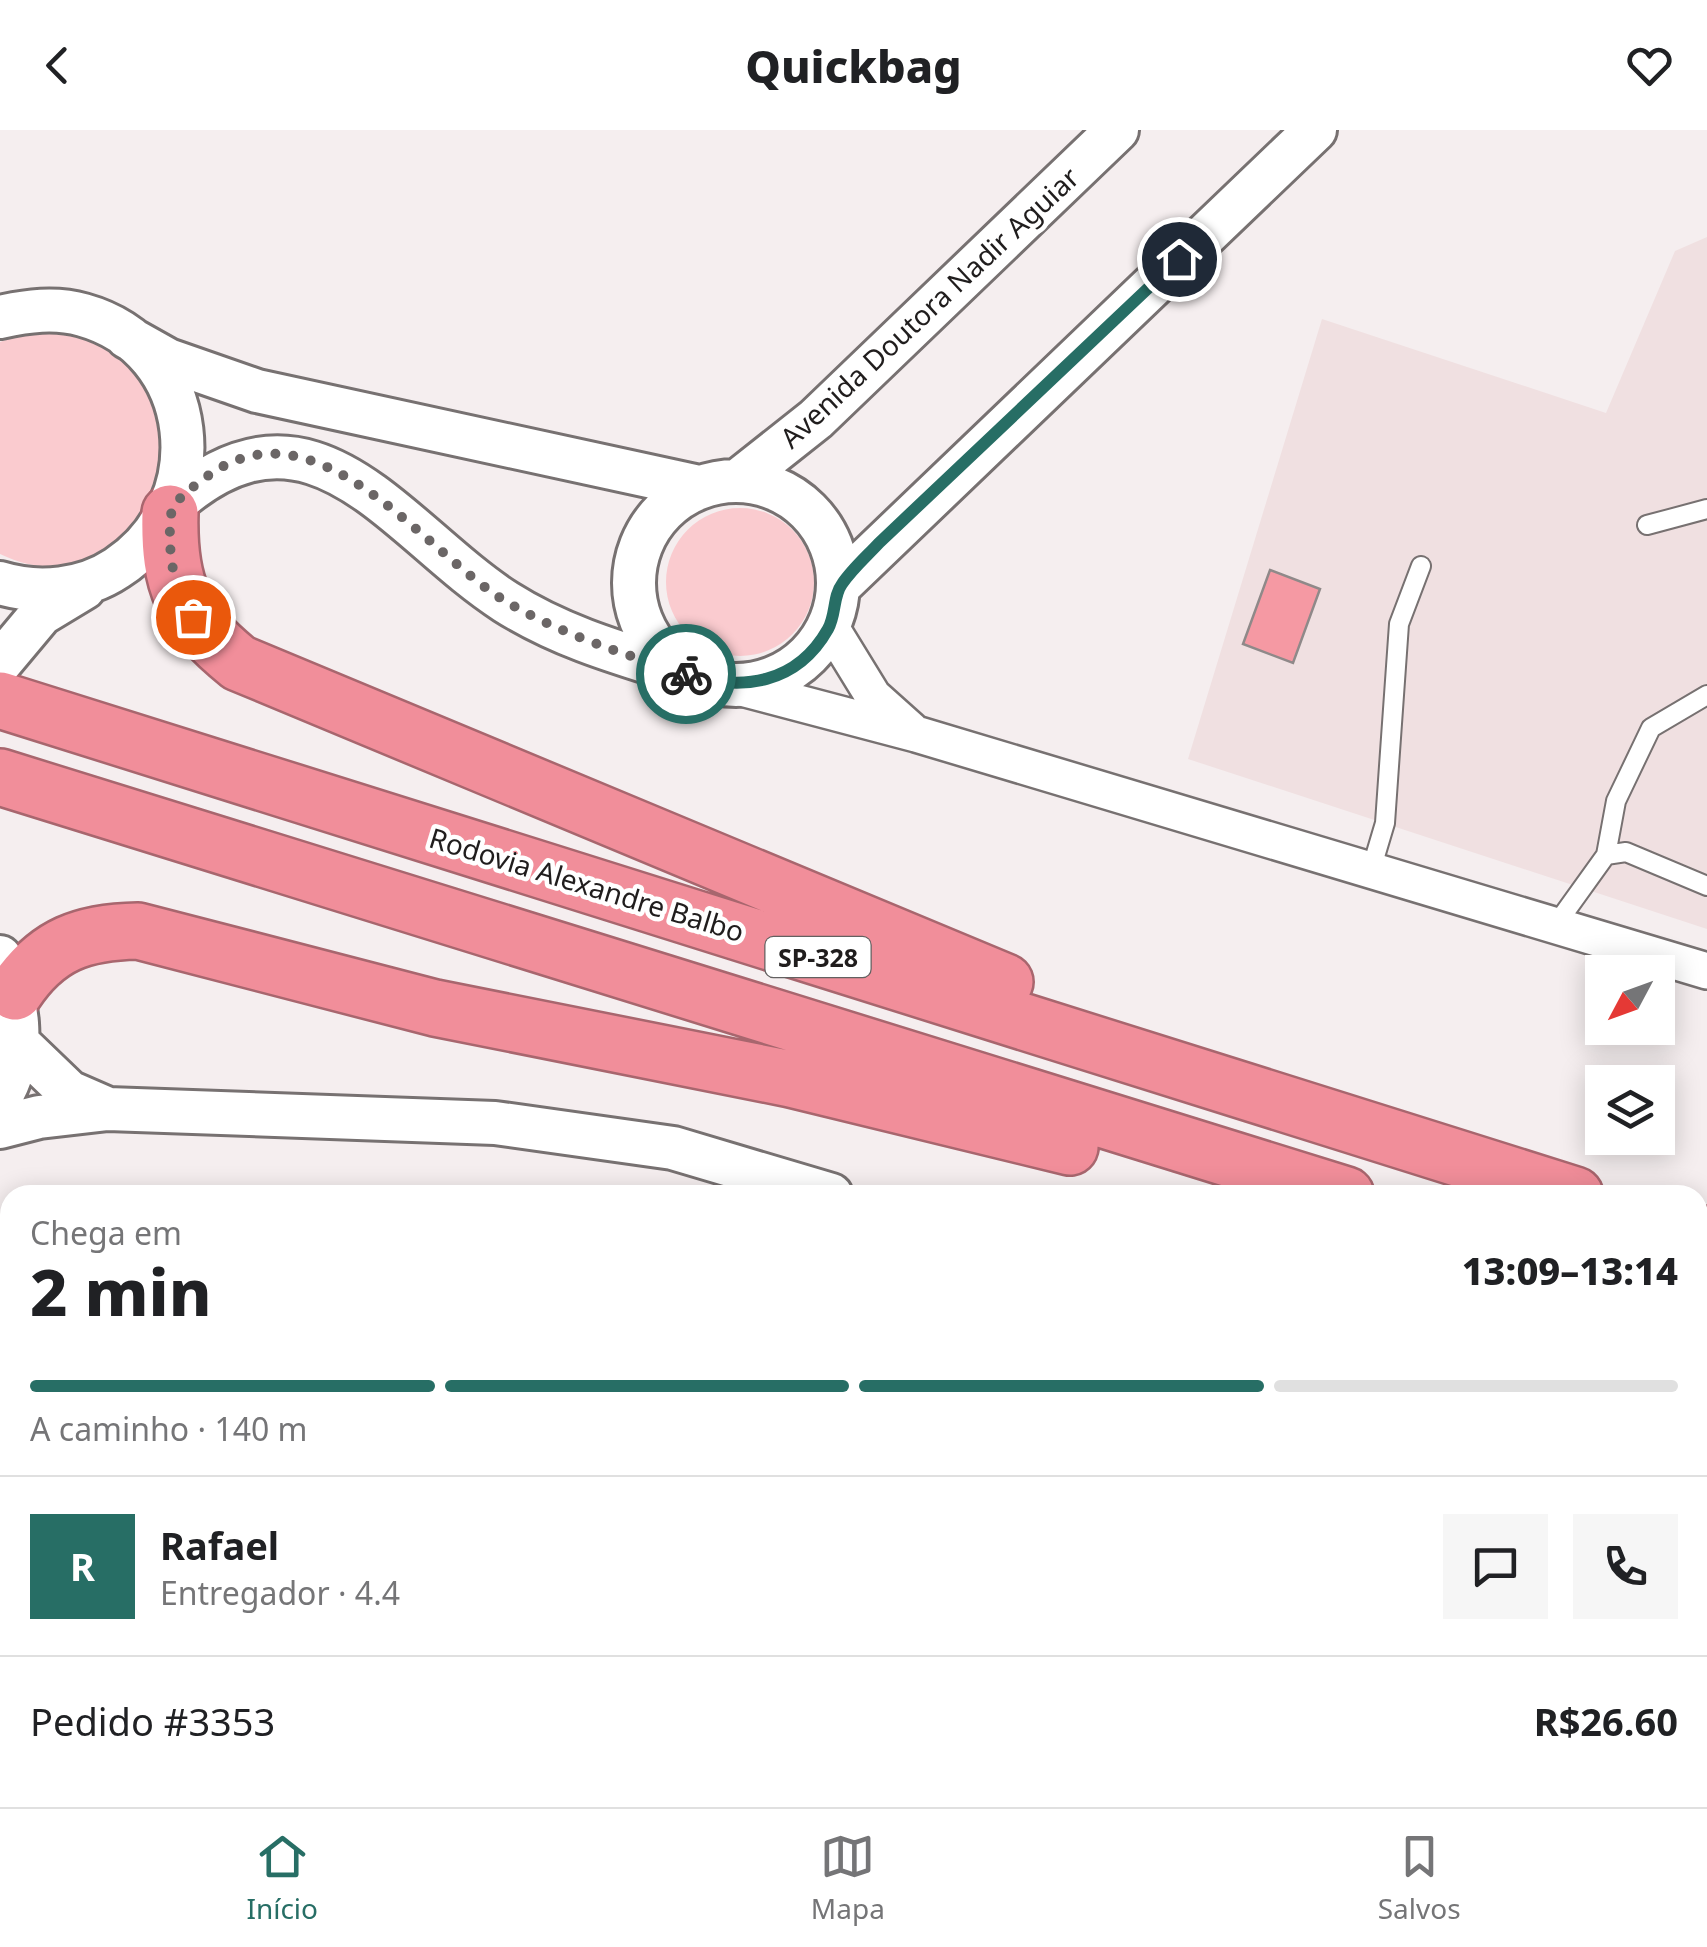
<!DOCTYPE html>
<html lang="pt">
<head>
<meta charset="utf-8">
<style>
	body { margin:0; font-family:"Noto Sans",sans-serif; background:#f6f6f6; color:#202124; height:100vh; display:flex; flex-direction:column; font-size:38px; white-space:nowrap }
	* { box-sizing:border-box; margin:0 }
	p { font-size:32px; color:#757577 }
	.icon { flex:none; width:55px; height:55px; fill:none; stroke:currentColor; stroke-width:2; stroke-linecap:round; stroke-linejoin:round }
	.map { position:relative; flex:1; overflow:hidden }
	.sheet { position:absolute; left:0px; top:1055px; width:1708px; height:622px; display:flex; flex-direction:column; background:#fff; border-radius:30px 30px 0 0; box-shadow:0 5px 25px #0003 }
	.sheet>* { flex:none }
	.needle { width:65px; rotate:229deg }
	.controls { position:absolute; left:1585px; top:825px; display:grid; gap:20px }
	.controls a { display:grid; place-items:center; width:90px; height:90px; border-radius:0px; background:#fff; box-shadow:0 5px 25px #0003; font-size:50px }
	.pin { position:absolute; display:grid; place-items:center; width:85px; height:85px; color:#fff; margin:-42px; border:5px solid #fff; border-radius:50%; box-shadow:0 2px 10px #0007 }
	.courier { position:absolute; display:grid; place-items:center; width:100px; height:100px; margin:-50px; border:8px solid #276e65; border-radius:50%; background:#fff; color:#222; box-shadow:0 2px 12px #0007 }
	.overview em { font-style:normal; font-weight:800 }
	.overview div { display:flex; flex-direction:column-reverse }
	.overview { display:flex; align-items:center; justify-content:space-between; height:170px; padding:0 30px }
	h1 { font-size:65px; font-weight:800; line-height:75px }
	.bar { display:grid; grid-template-columns:repeat(4,1fr); gap:15px 10px; align-content:center; height:120px; padding:0 30px }
	.bar i { height:12px; border-radius:8px; background:#e0e0e0 }
	.bar .active { background:#276e65 }
	.bar p { grid-column:span 4 }
	.line { display:flex; align-items:center; gap:25px; padding:0 30px; border-top:2px solid #e0e0e0 }
	.line div { flex:1 }
	.round { display:grid; place-items:center; flex:none; width:105px; height:105px; border-radius:0px; background:#f6f6f6 }
	header { display:flex; justify-content:space-between; align-items:center; height:130px; padding:0 30px; background:#fff; font-size:45px; font-weight:800 }
	.menu { display:flex; justify-content:space-around; align-items:center; height:140px; border-top:2px solid #e0e0e0; background:#fff; font-size:28px; color:#757577 }
	.menu a { display:grid; justify-items:center; gap:5px }
	.menu .active { color:#276e65 }
	.map>svg:first-child { display:block }
	.built { fill:#f0e0e1 }
	.green { fill:#facbcf }
	.building { fill:#f599a3; stroke:#8f8989; stroke-width:2.5 }
	.lines { fill:none; stroke-linecap:round; stroke-linejoin:round }
	.service-casing { stroke:#777171; stroke-width:22 }
	.minor-casing { stroke:#777171; stroke-width:40 }
	.tertiary-casing { stroke:#777171; stroke-width:48 }
	.motorway-casing { stroke:#a8666e; stroke-width:60 }
	.service { stroke:#fff; stroke-width:18 }
	.minor { stroke:#fff; stroke-width:35 }
	.tertiary { stroke:#fff; stroke-width:42 }
	.motorway { stroke:#f18e9a; stroke-width:55 }
	.done { stroke:#6b6666; stroke-width:10; stroke-dasharray:0 18 }
	.route { stroke:#276e65; stroke-width:12 }
	.labels { text-anchor:middle; dominant-baseline:central; stroke-width:9; stroke-linejoin:round; paint-order:stroke }
	.shield { fill:#fff; stroke:#636161; stroke-width:2.5 }
	.shield-label { font-size:25px; font-weight:bold; fill:#201d1d }
	.street-label { font-size:28px; fill:#201d1d; stroke:#fff }
</style>
</head>
<body>
<header><svg class="icon" aria-label="back" viewBox="0 0 24 24"><path d="M15 5l-7 7 7 7"/></svg>Quickbag<svg class="icon" aria-label="heart" viewBox="0 0 24 24"><path d="M12 20l-8-8c-3-5 5-10 8-4 3-6 11-1 8 4z"/></svg></header>
<div class="map">
<svg width="1707" height="1677" viewBox="0 0 1707 1677">
	<rect width="100%" height="100%" fill="#f5eeef"/>
	<!-- built -->
	<path class="built" d="M1707,107V799L1188,629L1322,189L1606,283L1675,121Z
		M594,1668H880L885,1677H560Z"/>
	<!-- green -->
	<path class="green" d="M29,202C43,202 61,200 75,204C237,248 148,495 0,424V212Z
		M666 452a74 74 0 1 1 148 0a74 74 0 1 1-148 0Z"/>
	<!-- building -->
	<path class="building" d="M1270,440L1320,459L1293,533L1243,514Z
		M221,1668H273L276,1677H196Z"/>
	<g class="lines">
		<defs>
			<path id="service" d="M1647,395L1707,379
				M1606,725L1616,671L1651,598L1707,565
				M1371,740L1385,693L1399,494L1421,436
				M1555,796L1606,725L1626,722L1707,756
				M1698,1540L1707,1545"/>
			<path id="minor" d="M830,496L873,566L911,600
				M734,556L916,604L1707,841
				M0,1465L10,1486
				M0,1614L10,1620
				M83,1668L99,1674"/>
			<path id="tertiary" d="M0,187C27,181 55,177 83,185C201,218 216,373 117,438C84,460 39,465 0,453
				M127,207L168,230L257,261L699,357
				M739,350L816,289L1117,0
				M634 453a102 102 0 1 1 204 0a102 102 0 1 1-204 0Z
				M175,373C313,252 396,401 506,472C561,507 622,524 683,543
				M839,456L1315,0
				M0,533L41,484L84,458
				M0,827C19,872 27,924 0,968
				M18,913L69,962L108,979
				M0,997L39,987L108,979L495,993L673,1018L831,1065
				M1698,1330L1707,1333"/>
			<path id="motorway" d="M170,383C168,455 183,488 239,533L1005,852
				M0,570L1575,1065
				M0,647L1346,1065
				M15,862C47,814 83,802 138,801L435,878L791,949L1070,1017
				M1698,1103L1707,1106
				M1698,1171L1707,1174"/>
		</defs>
		<!-- service casing -->
		<use href="#service" class="service-casing"/>
		<!-- minor casing -->
		<use href="#minor" class="minor-casing"/>
		<!-- tertiary casing -->
		<use href="#tertiary" class="tertiary-casing"/>
		<!-- motorway casing -->
		<use href="#motorway" class="motorway-casing"/>
		<!-- service -->
		<use href="#service" class="service"/>
		<!-- minor -->
		<use href="#minor" class="minor"/>
		<!-- tertiary -->
		<use href="#tertiary" class="tertiary"/>
		<!-- motorway -->
		<use href="#motorway" class="motorway"/>
	</g>
	<g class="lines">
		<!-- done -->
		<path class="done" d="M193,487C173,458 169,428 170,393C170,371 188,361 205,348C317,263 425,425 510,474C566,506 624,524 686,544"/>
		<!-- route -->
		<path class="route" d="M686,544C742,562 797,554 828,499C836,485 833,466 842,454C852,439 867,426 879,413L1179,129"/>
	</g>
	<g class="labels">
		<!-- shield labels -->
		<rect class="shield" x="765.5" y="807" width="105" height="40" rx="8"/>
		<g class="shield-label">
			<text x="818" y="827">SP-328</text>
		</g>
		<!-- street labels -->
		<g class="street-label">
			<text transform="translate(929 177) rotate(-43)">Avenida Doutora Nadir Aguiar</text>
			<text transform="translate(587 754) rotate(17)">Rodovia Alexandre Balbo</text>
		</g>
	</g>
</svg>
<div class="controls">
<a><svg class="needle" viewBox="-14 -14 28 28"><path d="M0-13l5 13h-10z" fill="#e53935"/><path d="M0 13l5-13h-10z" fill="#757577"/></svg></a>
<a><svg class="icon" aria-label="layers" viewBox="0 0 24 24"><path d="M12 4l9 5-9 5-9-5zM3 14l9 5 9-5"/></svg></a>
</div>
<div class="pin" style="left:193px;top:487px;background:#ea580c"><svg class="icon" aria-label="bag" viewBox="0 0 24 24"><path d="M5 8h14l-1 12H6zM9 8a3 3 0 0 1 6 0"/></svg></div>
<div class="pin" style="left:1179px;top:129px;background:#1f2937"><svg class="icon" aria-label="home" viewBox="0 0 24 24"><path d="M3 11l9-7 9 7M6 9v11h12V9"/></svg></div>
<div class="courier" style="left:686px;top:544px"><svg class="icon" aria-label="bike" viewBox="0 0 24 24"><circle cx="6" cy="16" r="4"/><circle cx="18" cy="16" r="4"/><path d="M6 16l4-8h5l3 8M10 8l3 8H6M13 5h3"/></svg></div>
<section class="sheet">
<div class="overview"><div><h1>2 min</h1><p>Chega em</p></div><em>13:09–13:14</em></div>
<div class="bar"><i class="active"></i><i class="active"></i><i class="active"></i><i></i><p>A caminho · 140 m</p></div>
<div class="line" style="height:180px"><b class="round" style="background:#276e65;color:#fff">R</b><div><b>Rafael</b><p>Entregador · 4.4</p></div><a class="round"><svg class="icon" aria-label="chat" viewBox="0 0 24 24"><path d="M4 5h16v11H9l-5 4z"/></svg></a><a class="round"><svg class="icon" aria-label="phone" viewBox="0 0 24 24"><path d="M5 4h4l2 5-3 2q2 4 5 5l2-3 5 2v4C11 20 4 13 5 4z"/></svg></a></div>
<div class="line" style="height:130px"><div>Pedido #3353</div><b>R$26.60</b></div>
</section>
</div>
<nav class="menu">
<a class="active"><svg class="icon" aria-label="home" viewBox="0 0 24 24"><path d="M3 11l9-7 9 7M6 9v11h12V9"/></svg>Início</a>
<a><svg class="icon" aria-label="map" viewBox="0 0 24 24"><path d="M3 6l6-2 6 2 6-2v14l-6 2-6-2-6 2zM9 4v14M15 6v14"/></svg>Mapa</a>
<a><svg class="icon" aria-label="saved" viewBox="0 0 24 24"><path d="M7 4h10v16l-5-4-5 4z"/></svg>Salvos</a>
</nav>
</body>
</html>
